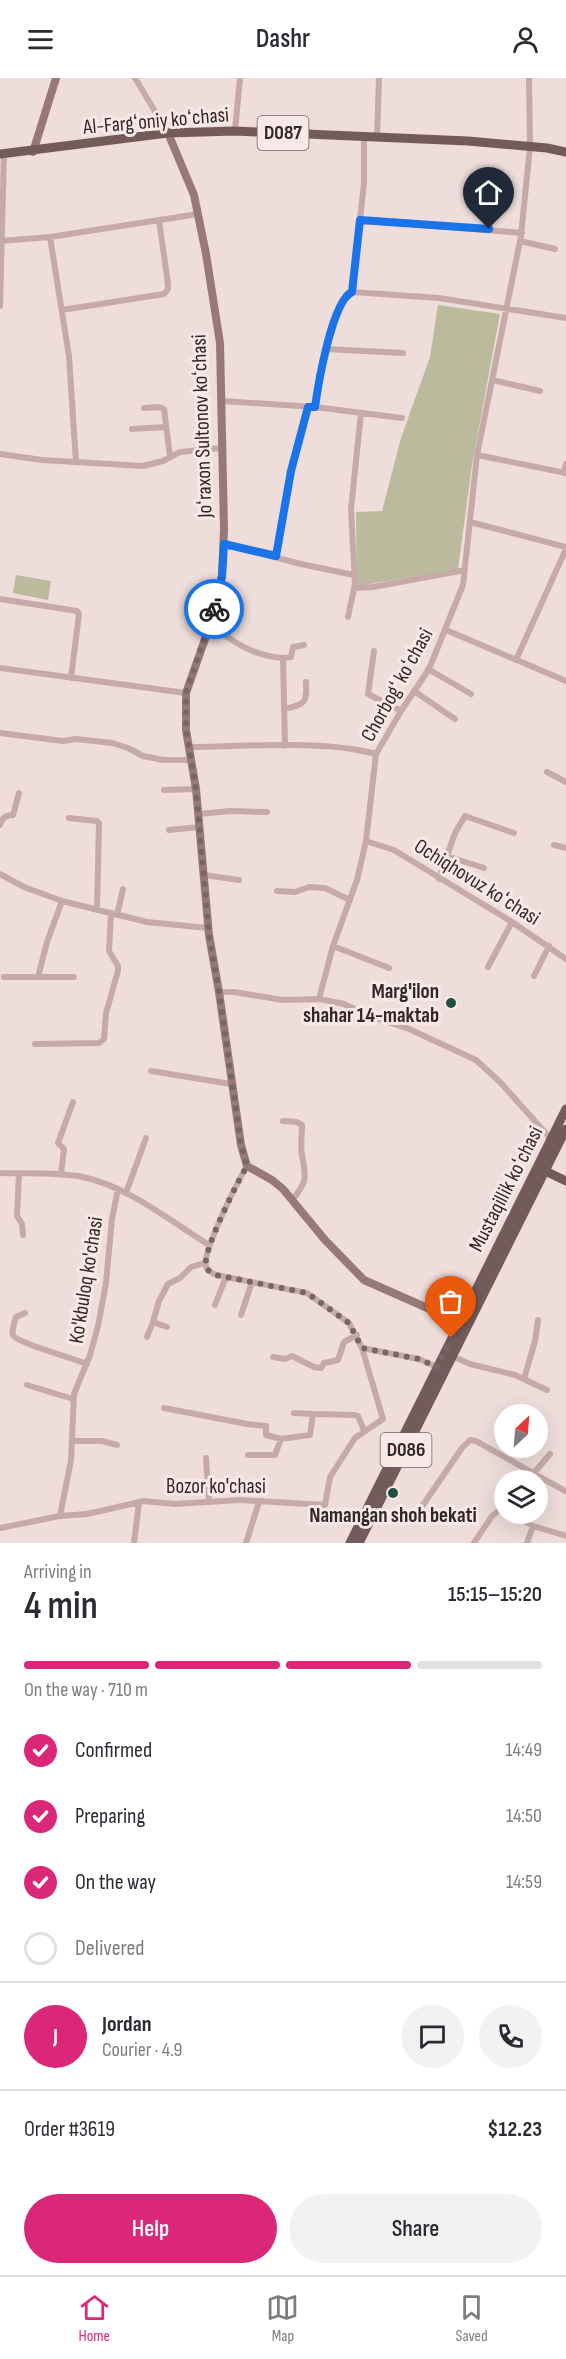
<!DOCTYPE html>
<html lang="en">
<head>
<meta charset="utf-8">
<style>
	body { margin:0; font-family:"Sofia Sans Condensed",sans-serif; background:#f2f2f3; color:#2b2b33; height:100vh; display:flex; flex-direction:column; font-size:22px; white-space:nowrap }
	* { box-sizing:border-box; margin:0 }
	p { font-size:20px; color:#7c7c81 }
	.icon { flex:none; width:33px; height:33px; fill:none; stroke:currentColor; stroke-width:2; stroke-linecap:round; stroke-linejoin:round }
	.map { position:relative; height:1465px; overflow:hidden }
	.drawer { display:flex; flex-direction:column; background:#fff; flex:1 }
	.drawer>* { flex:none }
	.needle { width:39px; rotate:26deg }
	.buttons { position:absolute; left:494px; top:1326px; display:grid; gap:12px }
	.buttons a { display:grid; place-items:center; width:54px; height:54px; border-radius:50%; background:#fff; box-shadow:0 6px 24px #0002; font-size:30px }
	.pin { position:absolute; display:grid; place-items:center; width:51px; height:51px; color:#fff; margin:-62px -26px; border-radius:50% 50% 50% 0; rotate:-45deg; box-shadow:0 0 6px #0007 }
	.pin .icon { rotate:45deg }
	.courier { position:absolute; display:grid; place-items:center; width:60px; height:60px; margin:-30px; border:4px solid #1a73e8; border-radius:50%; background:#fff; color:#222; box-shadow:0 2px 8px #0007 }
	.overview em { font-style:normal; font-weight:600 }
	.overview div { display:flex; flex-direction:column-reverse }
	.overview { display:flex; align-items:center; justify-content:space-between; height:102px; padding:0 24px }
	h1 { font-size:39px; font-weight:600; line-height:45px }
	.bar { display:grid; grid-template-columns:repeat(4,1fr); gap:9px 6px; align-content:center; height:72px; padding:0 24px }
	.bar i { height:8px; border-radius:4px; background:#e1e1e2 }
	.bar .on { background:#db2777 }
	.bar p { grid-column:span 4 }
	.line { display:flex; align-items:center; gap:15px; padding:0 24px; border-top:2px solid #e1e1e2 }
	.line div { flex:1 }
	.round { display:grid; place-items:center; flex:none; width:63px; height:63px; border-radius:32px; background:#f2f2f3 }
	ol { padding:0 24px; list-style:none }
	li { display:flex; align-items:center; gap:18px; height:66px }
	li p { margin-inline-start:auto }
	li .icon { padding:6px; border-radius:50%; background:#db2777; color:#fff; stroke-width:4 }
	li:last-child { color:#7c7c81 }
	li i { width:33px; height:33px; border:3px solid #e1e1e2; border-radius:50% }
	.button { display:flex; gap:12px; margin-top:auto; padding:12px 24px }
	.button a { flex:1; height:69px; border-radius:36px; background:#db2777; color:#fff; font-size:24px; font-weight:600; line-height:69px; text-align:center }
	.button a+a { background:#f2f2f3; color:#2b2b33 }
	header { display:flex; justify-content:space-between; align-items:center; height:78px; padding:0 24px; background:#fff; font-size:27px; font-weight:600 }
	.menu { display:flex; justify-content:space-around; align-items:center; height:84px; border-top:2px solid #e1e1e2; background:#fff; font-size:16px; color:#7c7c81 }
	.menu a { display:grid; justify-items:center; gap:3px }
	.menu .on { color:#db2777 }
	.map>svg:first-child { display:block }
	.green { fill:#bcba9c }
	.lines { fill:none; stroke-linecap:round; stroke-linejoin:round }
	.street { stroke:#c5aaa8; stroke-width:6 }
	.secondary { stroke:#98797a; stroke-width:8 }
	.primary { stroke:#735a5b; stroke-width:9 }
	.done { stroke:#746766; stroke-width:6; stroke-dasharray:0 10.8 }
	.route { stroke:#1a73e8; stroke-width:8 }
	.poi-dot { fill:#214f41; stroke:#f7e9e6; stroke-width:2 }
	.labels { text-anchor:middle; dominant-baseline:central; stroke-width:6; stroke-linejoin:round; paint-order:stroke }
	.shield { fill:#f7e9e6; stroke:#6e6161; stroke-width:1.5 }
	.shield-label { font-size:20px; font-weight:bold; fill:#332728 }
	.street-label { font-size:21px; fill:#332728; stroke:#f7e9e6 }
	.poi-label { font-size:21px; font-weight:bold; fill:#332728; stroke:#f7e9e6; text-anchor:end }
</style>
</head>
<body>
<header><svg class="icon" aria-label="menu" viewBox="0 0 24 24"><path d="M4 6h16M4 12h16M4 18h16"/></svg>Dashr<svg class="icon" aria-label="person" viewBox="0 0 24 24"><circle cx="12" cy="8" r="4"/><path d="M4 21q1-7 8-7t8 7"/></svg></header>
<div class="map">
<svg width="566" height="1465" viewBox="0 0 566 1465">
	<rect width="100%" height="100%" fill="#eeddda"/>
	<!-- green -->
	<path class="green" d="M438,227L500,236L472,387L458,491L357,508L356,434L382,433L401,360L430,279Z
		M16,497L51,503L48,522L13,515Z"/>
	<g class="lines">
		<!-- street -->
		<path class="street" d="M135,0L168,55
			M235,53L240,0
			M377,59L379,0
			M360,142L522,155
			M50,159L69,278L76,384
			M0,163L50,159L198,136
			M520,163L555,171
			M352,214L439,220L566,240
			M0,228L4,76
			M62,232L164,216L168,211V206L159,142
			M326,271L403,275
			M492,302L540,313
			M222,323L315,329L402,340
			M315,329C318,307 332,222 352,214L364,105V59
			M144,330L159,329L164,331L170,379
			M132,351L166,349
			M0,376L42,382L143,388L163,383L180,374L221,370
			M477,377L566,395
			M564,395L566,386
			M470,444L566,469
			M223,466L301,486L354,497
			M276,478L291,393L308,329
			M354,510L373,509L465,492
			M0,521L77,533L79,536L71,600
			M348,539L355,506L351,431L361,335
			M210,547C234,564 253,578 283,580L285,668
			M446,552L566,603
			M374,573L368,616L401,633
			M283,580L291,579L293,569L304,567
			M516,582L566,471
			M0,590L186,615
			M428,591L471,616
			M414,613L455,641
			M284,631C305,626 307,626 306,604
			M0,655L63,663L76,661L112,665L128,670L143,678L163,682H191
			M188,669C245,669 321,661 376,676
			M547,694L566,704
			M164,712L196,711
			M199,736L230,733L267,734
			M69,740L97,743L99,745L97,832
			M0,747C2,740 5,737 13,737L19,715
			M169,752L200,749
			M366,763L394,772L512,844L566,881
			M554,767L566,770
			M447,778L484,790
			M0,796L24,809L62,823L147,844L208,850
			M204,797L239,802
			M439,801L455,755L465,738L514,755
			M277,813L295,814L309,809L325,810L350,822
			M117,837L123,811
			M333,868L389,890
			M488,889L512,844
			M534,898L549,868
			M4,899H74
			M38,899L47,864L62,823
			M219,914H234L283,922L319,921L344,926L370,938L409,951L476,982L500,1004L551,1061
			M319,921L333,868L357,802L366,763L376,676L401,633L429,591L463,507L477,377L521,158L530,68L529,0
			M35,966L99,965L104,961L106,935L118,893V888L109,873L111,836
			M151,993L231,1006
			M283,1043L297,1044L302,1047C302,1057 300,1068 302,1077C306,1100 308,1103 292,1122
			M247,1088C238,1103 202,1174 206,1188C207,1193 211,1194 216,1197L307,1215L349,1245L362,1270L419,1281L437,1289
			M0,1095C28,1096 56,1094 83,1099C129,1109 169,1142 209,1167
			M19,1096L17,1138L22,1146L23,1157
			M61,1096L64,1071L58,1065L73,1024
			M126,1115L146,1060
			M215,1227L226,1199
			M25,1235L16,1239C15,1243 11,1253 13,1257C16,1265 76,1281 87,1286
			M241,1237L252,1204
			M167,1249L153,1244L159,1223L168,1206L180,1200L191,1189L204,1185
			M147,1259L153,1244
			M452,1278L470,1286L515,1297L547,1312
			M273,1279L285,1281L292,1278L314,1289L321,1290L324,1285L338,1282L344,1264L357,1257
			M524,1301L535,1263L538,1242
			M27,1307L73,1321
			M164,1330L247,1346L266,1348V1357L281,1361L310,1357L313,1336L355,1337L358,1338L364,1352
			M294,1335L313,1336
			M72,1363H102L117,1367
			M248,1377H275L281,1361
			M206,1380L209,1424
			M533,1396L550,1376
			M376,1431L391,1437L414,1440L462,1370L470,1362L476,1363L565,1413
			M512,1436L533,1448L566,1458
			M60,1438L71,1382L74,1316L90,1277L98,1248L106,1205L112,1141L118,1111
			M0,1450L60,1438L87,1436L144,1423L175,1426L240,1422L325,1427L330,1399L355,1360L383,1341L362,1270
			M134,1465L139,1424
			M246,1465L259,1424
			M474,1465L492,1438L504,1428
			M527,1465L533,1448"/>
		<!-- secondary -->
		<path class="secondary" d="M168,55L194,117L206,176L220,265L224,451L222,498L210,547L186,615V652L196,711L209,857L219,914L241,1067L247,1088L272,1102L283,1111L325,1162L364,1202L459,1244
			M33,74L56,0"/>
		<!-- primary -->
		<path class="primary" d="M0,76L168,55L235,53L468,63L547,70L566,74
			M541,1091L566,1103
			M350,1465L566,1031
			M359,1465L566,1051"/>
	</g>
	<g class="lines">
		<!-- done -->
		<path class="done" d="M214,531L186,615V652L196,711L209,857L219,914L241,1067L247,1088C238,1103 202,1174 206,1188C207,1193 211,1194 216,1197L307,1215L349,1245L362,1270L419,1281L437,1289L451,1260"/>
		<!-- route -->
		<path class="route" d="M214,531L222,498L224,466L276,478L291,393L308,329H315C318,307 332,223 352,214L360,142L489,151"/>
	</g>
	<!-- markers -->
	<g class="poi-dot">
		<circle cx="451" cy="925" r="6"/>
		<circle cx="393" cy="1415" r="6"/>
	</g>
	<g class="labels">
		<!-- shield labels -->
		<g class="shield">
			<rect x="257.5" y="38" width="51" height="34" rx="4.5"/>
			<rect x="380.5" y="1355" width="51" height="34" rx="4.5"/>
		</g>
		<g class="shield-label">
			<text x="283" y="55">D087</text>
			<text x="406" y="1372">D086</text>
		</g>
		<!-- street labels -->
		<g class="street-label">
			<text transform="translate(156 43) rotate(-5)">Al-Fargʻoniy koʻchasi</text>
			<text transform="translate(202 348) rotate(-92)">Joʻraxon Sultonov koʻchasi</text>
			<text transform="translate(397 607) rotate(-61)">Chorbogʻ koʻchasi</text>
			<text transform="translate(477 804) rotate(32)">Ochiqhovuz koʻchasi</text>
			<text transform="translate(506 1111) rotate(-63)">Mustaqillik koʻchasi</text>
			<text transform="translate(86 1202) rotate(-81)">Ko'kbuloq ko'chasi</text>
			<text x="216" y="1408">Bozor ko'chasi</text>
		</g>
		<!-- poi labels -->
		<g class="poi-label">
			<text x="439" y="913">Marg'ilon<tspan x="439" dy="24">shahar 14-maktab</tspan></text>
			<text x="393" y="1437" text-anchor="middle">Namangan shoh bekati</text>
		</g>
	</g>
</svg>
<div class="buttons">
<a><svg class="needle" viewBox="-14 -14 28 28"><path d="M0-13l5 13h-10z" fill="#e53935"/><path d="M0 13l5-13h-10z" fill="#7c7c81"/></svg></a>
<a><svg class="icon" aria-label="layers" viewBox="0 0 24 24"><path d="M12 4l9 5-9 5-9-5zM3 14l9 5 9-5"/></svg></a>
</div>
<div class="pin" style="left:451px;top:1260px;background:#ea580c"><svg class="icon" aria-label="bag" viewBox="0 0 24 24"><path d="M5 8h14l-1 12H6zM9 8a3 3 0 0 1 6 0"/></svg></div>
<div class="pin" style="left:489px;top:151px;background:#1f2937"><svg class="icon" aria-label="home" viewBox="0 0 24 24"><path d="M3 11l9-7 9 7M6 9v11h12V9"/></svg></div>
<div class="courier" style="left:214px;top:531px"><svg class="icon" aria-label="bike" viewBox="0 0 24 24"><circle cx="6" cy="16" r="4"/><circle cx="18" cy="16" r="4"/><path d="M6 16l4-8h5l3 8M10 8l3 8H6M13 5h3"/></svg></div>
</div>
<section class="drawer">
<div class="overview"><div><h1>4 min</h1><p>Arriving in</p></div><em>15:15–15:20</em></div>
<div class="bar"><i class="on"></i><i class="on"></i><i class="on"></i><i></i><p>On the way · 710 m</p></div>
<ol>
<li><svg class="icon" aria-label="check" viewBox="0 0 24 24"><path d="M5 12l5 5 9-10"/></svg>Confirmed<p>14:49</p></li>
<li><svg class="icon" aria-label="check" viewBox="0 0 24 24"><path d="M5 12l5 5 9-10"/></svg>Preparing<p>14:50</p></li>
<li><svg class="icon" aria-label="check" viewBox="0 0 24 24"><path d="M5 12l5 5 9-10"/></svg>On the way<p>14:59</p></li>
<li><i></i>Delivered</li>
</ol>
<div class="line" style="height:108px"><b class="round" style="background:#db2777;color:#fff">J</b><div><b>Jordan</b><p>Courier · 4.9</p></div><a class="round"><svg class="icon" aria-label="chat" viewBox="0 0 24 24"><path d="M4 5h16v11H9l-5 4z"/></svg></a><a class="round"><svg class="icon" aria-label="phone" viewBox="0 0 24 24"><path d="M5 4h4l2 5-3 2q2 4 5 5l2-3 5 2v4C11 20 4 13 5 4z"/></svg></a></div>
<div class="line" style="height:78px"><div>Order #3619</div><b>$12.23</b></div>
<div class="button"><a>Help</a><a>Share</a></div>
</section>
<nav class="menu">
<a class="on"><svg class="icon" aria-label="home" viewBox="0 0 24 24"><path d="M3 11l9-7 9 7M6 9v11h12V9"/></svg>Home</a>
<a><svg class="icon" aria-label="map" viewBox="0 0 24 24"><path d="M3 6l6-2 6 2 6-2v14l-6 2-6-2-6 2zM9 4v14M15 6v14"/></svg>Map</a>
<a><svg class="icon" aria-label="saved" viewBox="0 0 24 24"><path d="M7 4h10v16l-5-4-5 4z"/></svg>Saved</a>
</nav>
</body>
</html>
